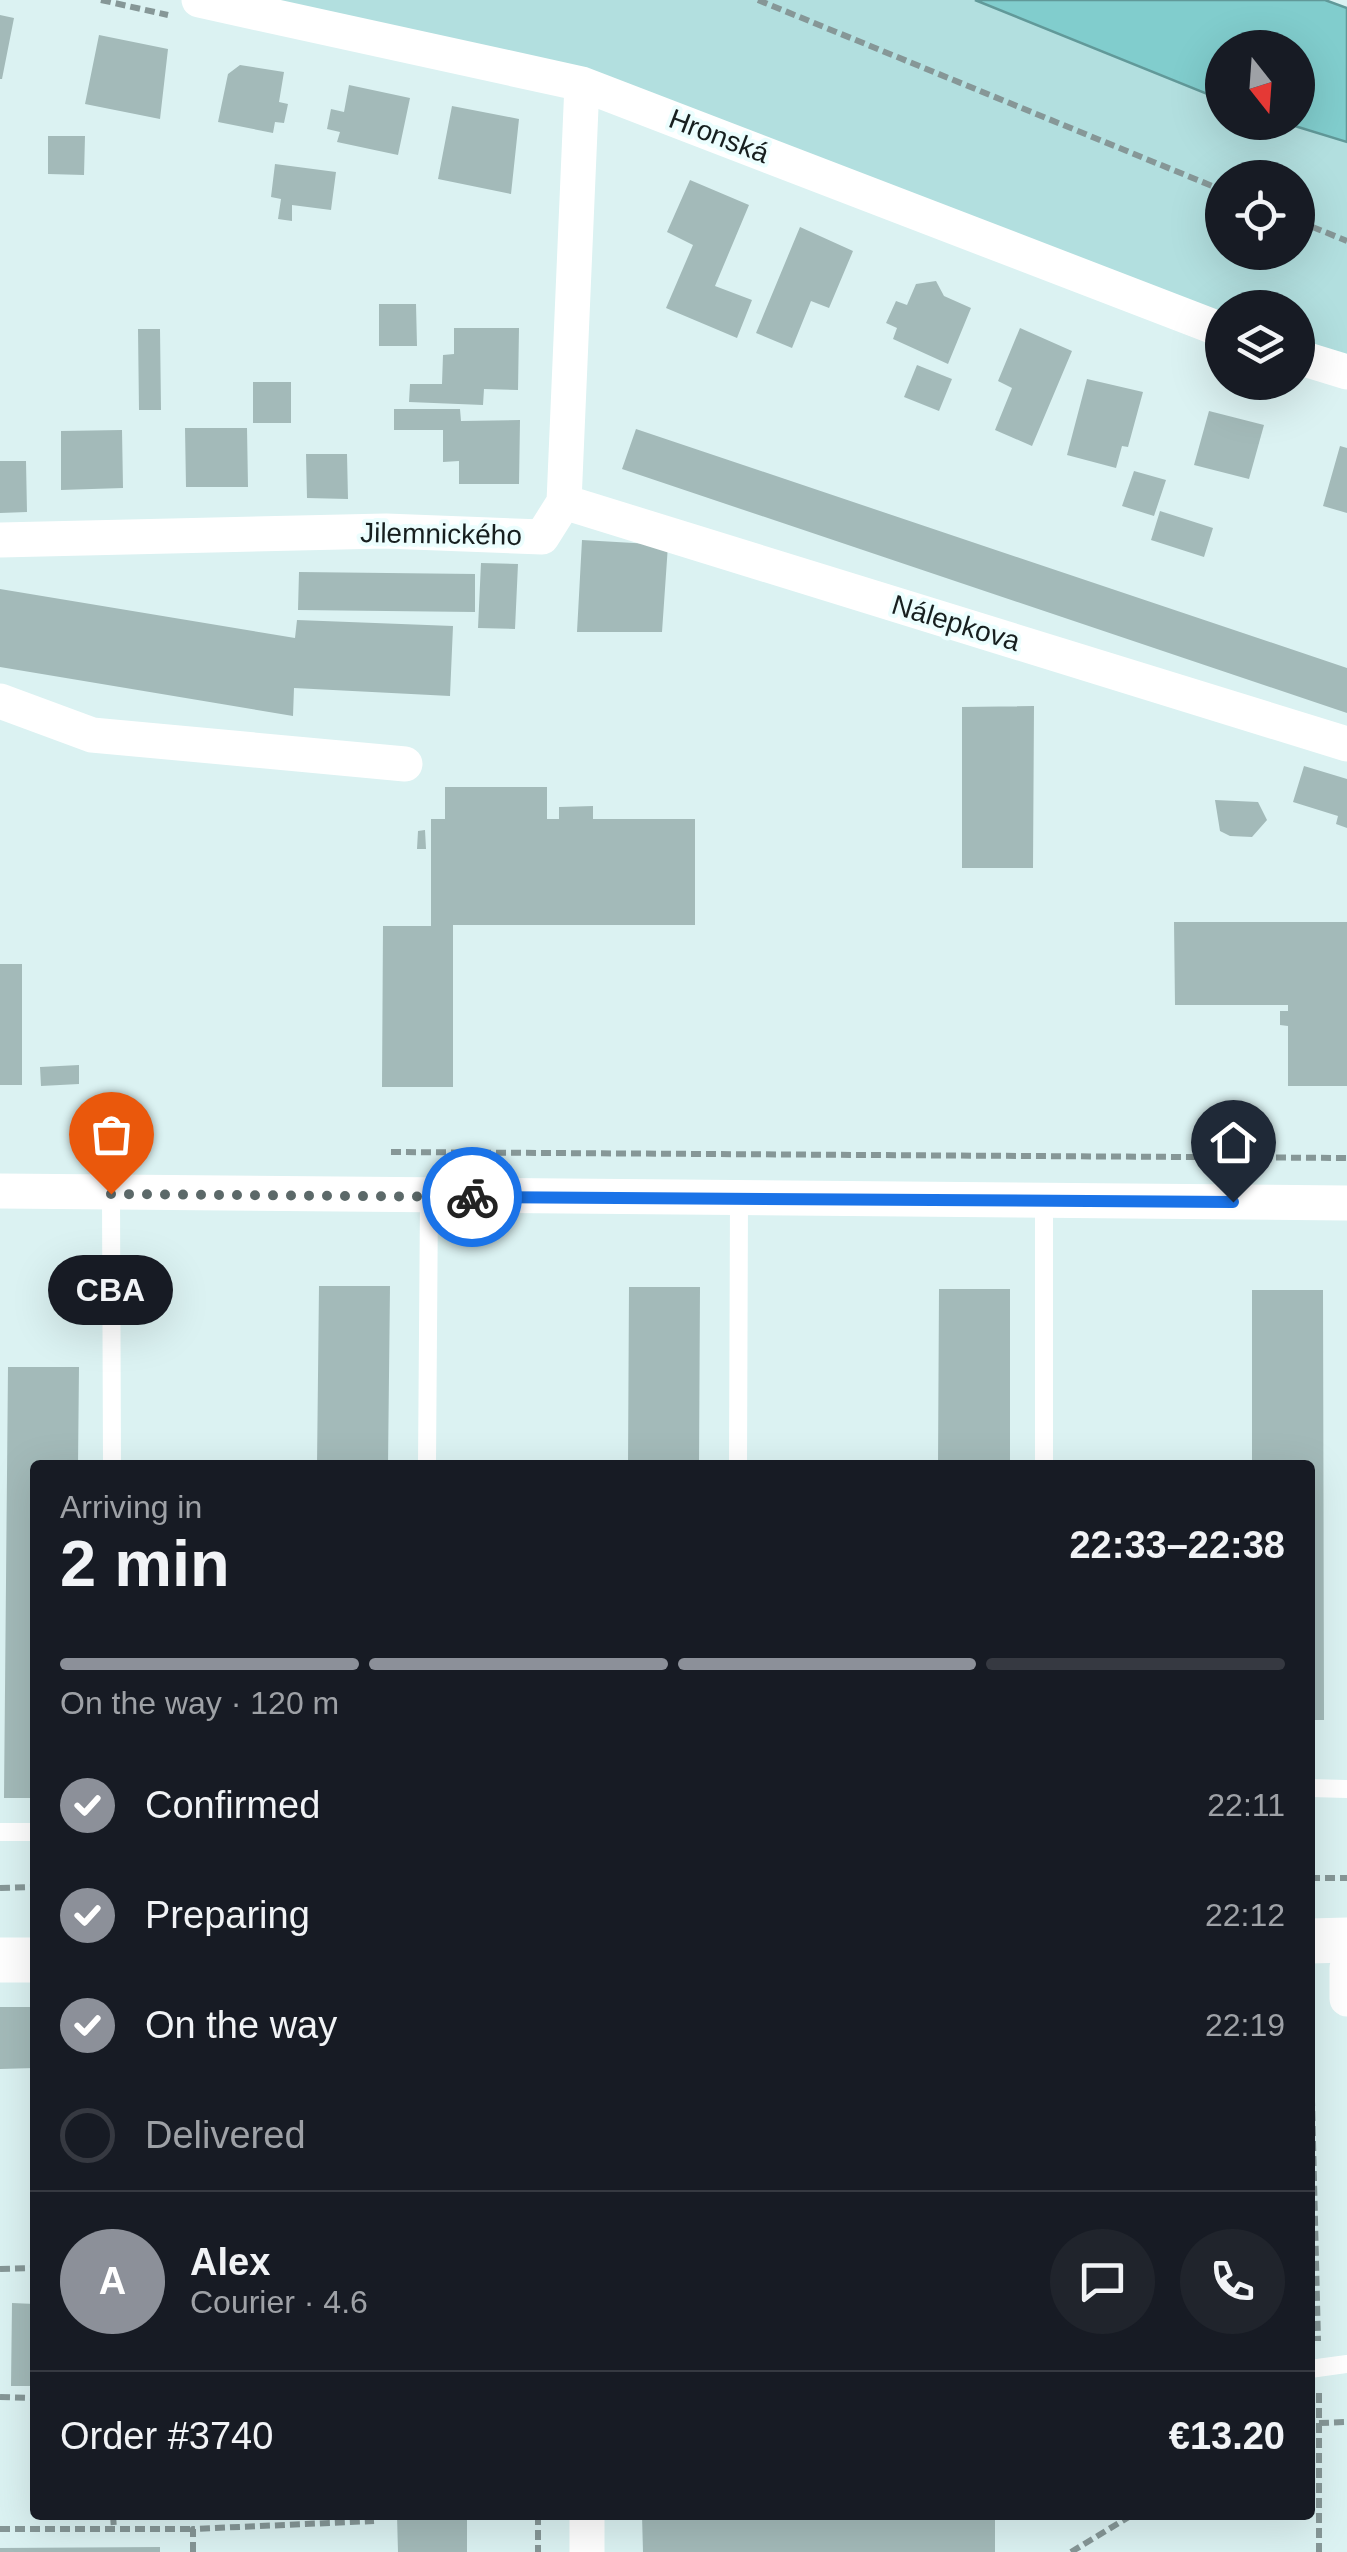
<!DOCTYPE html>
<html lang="en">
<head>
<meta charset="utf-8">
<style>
	body { margin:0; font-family:Helvetica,sans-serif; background:#20242c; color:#f1f3f6; height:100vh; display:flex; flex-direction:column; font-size:38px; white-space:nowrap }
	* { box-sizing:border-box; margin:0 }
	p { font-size:32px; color:#9ea1a6 }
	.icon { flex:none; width:55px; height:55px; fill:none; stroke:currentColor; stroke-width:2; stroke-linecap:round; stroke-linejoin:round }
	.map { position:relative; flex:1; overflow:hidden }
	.panel { position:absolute; left:30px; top:1460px; width:1285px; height:1060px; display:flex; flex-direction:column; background:#171b24; border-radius:10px; box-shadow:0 10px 40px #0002 }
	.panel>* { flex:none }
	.needle { width:65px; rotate:163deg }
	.tools { position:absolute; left:1205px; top:30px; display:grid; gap:20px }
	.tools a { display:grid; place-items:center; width:110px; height:110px; border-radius:50%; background:#171b24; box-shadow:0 10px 40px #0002; font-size:50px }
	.pin { position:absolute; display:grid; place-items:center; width:85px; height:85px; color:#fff; margin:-102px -42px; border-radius:50% 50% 50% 0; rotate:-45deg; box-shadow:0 0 10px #0007 }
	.pin .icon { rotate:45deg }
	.courier { position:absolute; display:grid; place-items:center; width:100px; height:100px; margin:-50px; border:8px solid #1a73e8; border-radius:50%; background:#fff; color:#222; box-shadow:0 2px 12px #0007 }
	.bubble { position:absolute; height:70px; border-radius:35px; background:#171b24; box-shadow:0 10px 40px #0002; font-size:32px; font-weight:700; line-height:70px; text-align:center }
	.head em { font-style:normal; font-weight:700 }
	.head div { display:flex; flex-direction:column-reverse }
	.head { display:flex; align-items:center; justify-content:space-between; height:170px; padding:0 30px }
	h1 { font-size:65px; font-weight:700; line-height:75px }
	.bar { display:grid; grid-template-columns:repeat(4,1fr); gap:15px 10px; align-content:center; height:120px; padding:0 30px }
	.bar i { height:12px; border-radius:8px; background:#363941 }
	.bar .on { background:#8c9099 }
	.bar p { grid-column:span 4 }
	.line { display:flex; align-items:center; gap:25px; padding:0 30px; border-top:2px solid #363941 }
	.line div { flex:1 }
	.round { display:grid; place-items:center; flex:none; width:105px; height:105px; border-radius:52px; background:#20242c }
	ol { padding:0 30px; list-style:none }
	li { display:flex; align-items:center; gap:30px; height:110px }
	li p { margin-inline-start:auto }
	li .icon { padding:10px; border-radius:50%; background:#8c9099; color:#fff; stroke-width:4 }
	li:last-child { color:#9ea1a6 }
	li i { width:55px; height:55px; border:5px solid #363941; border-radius:50% }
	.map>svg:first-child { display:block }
	.green { fill:#b2dfdf; fill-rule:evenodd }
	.water { fill:#81cdcd; stroke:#619999; stroke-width:2.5 }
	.building { fill:#a3bab9 }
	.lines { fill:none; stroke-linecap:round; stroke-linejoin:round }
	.path { stroke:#869797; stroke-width:6; stroke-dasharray:10 5; stroke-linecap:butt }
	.service { stroke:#fff; stroke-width:18 }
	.minor { stroke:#fff; stroke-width:35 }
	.tertiary { stroke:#fff; stroke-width:45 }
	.done { stroke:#5c6969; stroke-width:10; stroke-dasharray:0 18 }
	.route { stroke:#1a73e8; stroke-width:12 }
	.labels { text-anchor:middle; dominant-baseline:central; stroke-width:8; stroke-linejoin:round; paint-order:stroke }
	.street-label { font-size:28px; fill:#171f1f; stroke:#ecfefe }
</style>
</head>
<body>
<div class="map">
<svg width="1347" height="2552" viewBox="0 0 1347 2552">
	<rect width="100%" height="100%" fill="#dbf2f2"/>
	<!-- green -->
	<path class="green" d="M199,0H974L1222,100V122L1285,123L1347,142V372L1298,357V308H1222V330L582,84ZM1222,178H1298V252H1222Z"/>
	<!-- water -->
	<path class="water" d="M975,0H1325L1347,8V142L1285,123L1298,122V48H1222V100Z"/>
	<!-- building -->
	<path class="building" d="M0,15L14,18L2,79H0Z
		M99,35L168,49L160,119L85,104Z
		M240,65L284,72L279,102L288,104L284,123L275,122L273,133L218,122L228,74Z
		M349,85L410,98L398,155L337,142L340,132L327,129L331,109L344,112Z
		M452,106L519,119L511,194L438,179Z
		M48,136H85L84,175L48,174Z
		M275,164L336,172L331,210L292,205V221L278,219L281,199L271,197Z
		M690,180L749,205L715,286L752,300L737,338L666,308L693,245L667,232Z
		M800,227L853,251L829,308L811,301L792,348L756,333Z
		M936,281L944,296L971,308L948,364L893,339L897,328L886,323L896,301L907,305L916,284Z
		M379,304H416L417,346H379Z
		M454,328H519L518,390L484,389L483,405L409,402L410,384H442L443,355L454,354Z
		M1020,328L1072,351L1032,446L995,430L1012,388L998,381Z
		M138,329H160L161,410H139Z
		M917,365L952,379L939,411L904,397Z
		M1087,379L1143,392L1128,447L1122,446L1116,468L1067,455Z
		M253,382H291V423H253Z
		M394,409H460L461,421L520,420L519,484H459V461L443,462V430H394Z
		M1209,411L1264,425L1249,479L1194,465Z
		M185,428H247L248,487H186Z
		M636,429L1347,668V713L622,469Z
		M122,430L123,488L61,490V431Z
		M1340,446L1347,448V513L1323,506Z
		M306,454H347L348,499L307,498Z
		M0,461H26L27,512L0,513Z
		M1134,471L1166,480L1154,516L1122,506Z
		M1160,511L1213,528L1204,557L1151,540Z
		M582,540L668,545L662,632H577Z
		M481,563L518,564L515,629L478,628Z
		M299,572L475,574V612L298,610Z
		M0,589L295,638L297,620L453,626L450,696L294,688L293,716L0,667Z
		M1034,706L1033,868H962V707Z
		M1304,766L1347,779V828L1336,824L1338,816L1293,802Z
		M445,787H547V819H559V807L593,806V819H695V925H453V1087H382L383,926H431V819H445Z
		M1215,800L1258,802L1267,820L1252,837L1230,836L1220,831Z
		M425,830L426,849H417L418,831Z
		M1174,922H1347V1086H1288V1026L1280,1025V1011H1288V1005H1175Z
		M0,964H22V1085H0Z
		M79,1065V1084L41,1086L40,1067Z
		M319,1286H390L388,1465H317Z
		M629,1287H700L699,1465H628Z
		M939,1289H1010V1465H938Z
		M1252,1290H1323L1324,1720H1310V1465H1252Z
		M8,1367H79L78,1465H35V1798H4Z
		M0,2007H35V2068L0,2069Z
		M12,2303L35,2304V2386H11Z
		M397,2515H467V2552H398Z
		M642,2515H995V2552H643Z
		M160,2547V2552H0V2548Z"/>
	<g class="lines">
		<!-- path -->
		<path class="path" d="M101,0L168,15
			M758,0L1222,190
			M1298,221L1347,241
			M391,1152L1347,1158
			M1310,1878H1347
			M0,1888L35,1887
			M1310,2021L1318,2341
			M0,2269L35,2268
			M1319,2393V2552
			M0,2397L35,2398
			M1319,2423L1347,2422
			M113,2515L114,2529
			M538,2515V2552
			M0,2529H193
			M193,2552V2529L374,2521
			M1071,2552L1132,2515"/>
		<!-- service -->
		<path class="service" d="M111,1194L112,1465
			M1044,1201V1465
			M427,1465L429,1197
			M738,1465L739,1199
			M1310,1788L1347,1789
			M0,1832H35
			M1310,2369L1347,2364"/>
		<!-- minor -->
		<path class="minor" d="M199,0L582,84L1222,330
			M1298,357L1347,372
			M564,502L1347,744
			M0,540L386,531L542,537L564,502L582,84
			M0,701L92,735L405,764
			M0,1191L1347,1203
			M1347,1968V1999
			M587,2552V2515"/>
		<!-- tertiary -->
		<path class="tertiary" d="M1310,1941L1347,1940
			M0,1960H35"/>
	</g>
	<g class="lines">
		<!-- done -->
		<path class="done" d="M111,1194L472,1197"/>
		<!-- route -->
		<path class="route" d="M472,1197L1233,1202"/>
	</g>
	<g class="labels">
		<!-- street labels -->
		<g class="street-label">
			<text transform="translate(719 136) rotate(21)">Hronská</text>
			<text transform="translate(441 534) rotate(1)">Jilemnického</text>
			<text transform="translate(956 623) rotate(17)">Nálepkova</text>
		</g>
	</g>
</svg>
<div class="tools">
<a><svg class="needle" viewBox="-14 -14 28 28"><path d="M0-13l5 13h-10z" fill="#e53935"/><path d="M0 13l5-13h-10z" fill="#9ea1a6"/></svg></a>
<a><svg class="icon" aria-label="locate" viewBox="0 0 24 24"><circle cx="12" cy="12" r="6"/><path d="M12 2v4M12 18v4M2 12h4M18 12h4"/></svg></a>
<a><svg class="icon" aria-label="layers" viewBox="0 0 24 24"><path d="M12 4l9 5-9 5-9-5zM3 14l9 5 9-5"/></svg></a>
</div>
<div class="pin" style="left:111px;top:1194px;background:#ea580c"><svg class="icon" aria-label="bag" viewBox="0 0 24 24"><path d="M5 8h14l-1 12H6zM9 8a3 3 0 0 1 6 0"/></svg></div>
<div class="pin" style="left:1233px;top:1202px;background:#1f2937"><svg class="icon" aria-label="home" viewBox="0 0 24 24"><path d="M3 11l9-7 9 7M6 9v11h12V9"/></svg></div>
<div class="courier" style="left:472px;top:1197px"><svg class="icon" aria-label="bike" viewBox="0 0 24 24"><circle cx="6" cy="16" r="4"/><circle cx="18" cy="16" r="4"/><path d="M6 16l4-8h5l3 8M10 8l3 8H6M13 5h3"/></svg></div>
<div class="bubble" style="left:48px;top:1255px;width:125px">CBA</div>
<section class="panel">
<div class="head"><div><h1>2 min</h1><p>Arriving in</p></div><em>22:33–22:38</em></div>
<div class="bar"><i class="on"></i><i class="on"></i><i class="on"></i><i></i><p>On the way · 120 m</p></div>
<ol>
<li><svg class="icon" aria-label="check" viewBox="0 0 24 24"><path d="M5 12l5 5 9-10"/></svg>Confirmed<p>22:11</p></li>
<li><svg class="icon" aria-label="check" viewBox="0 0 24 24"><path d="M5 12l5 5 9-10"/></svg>Preparing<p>22:12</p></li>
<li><svg class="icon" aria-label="check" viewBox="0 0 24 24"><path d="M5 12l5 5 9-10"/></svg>On the way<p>22:19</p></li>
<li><i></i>Delivered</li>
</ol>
<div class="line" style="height:180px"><b class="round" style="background:#8c9099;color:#fff">A</b><div><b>Alex</b><p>Courier · 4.6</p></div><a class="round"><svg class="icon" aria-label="chat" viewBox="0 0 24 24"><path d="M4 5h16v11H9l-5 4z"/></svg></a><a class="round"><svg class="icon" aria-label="phone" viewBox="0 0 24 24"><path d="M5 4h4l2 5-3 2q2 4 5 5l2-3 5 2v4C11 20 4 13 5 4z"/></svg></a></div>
<div class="line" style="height:130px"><div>Order #3740</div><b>€13.20</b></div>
</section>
</div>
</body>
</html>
